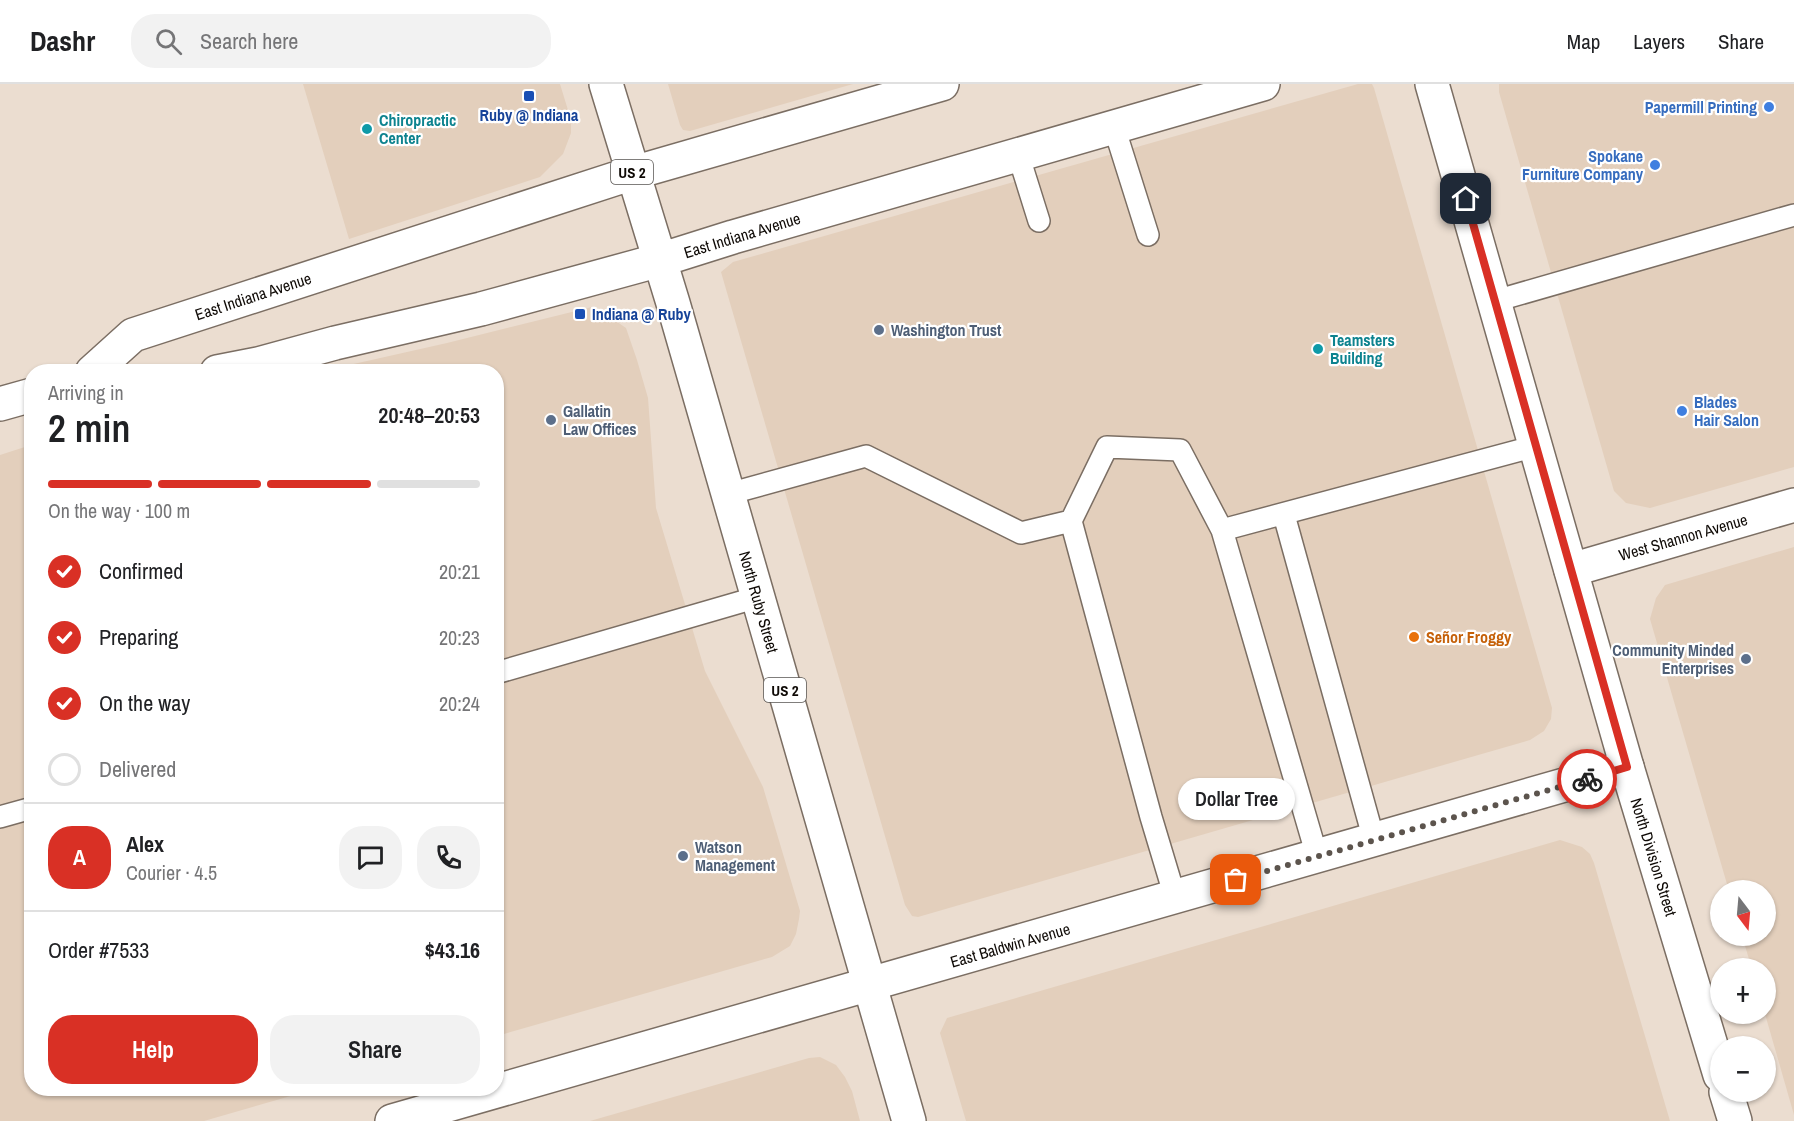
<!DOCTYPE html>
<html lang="en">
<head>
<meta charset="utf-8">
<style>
	body { margin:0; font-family:"Archivo Narrow",sans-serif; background:#f2f2f2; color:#202124; height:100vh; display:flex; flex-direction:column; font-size:22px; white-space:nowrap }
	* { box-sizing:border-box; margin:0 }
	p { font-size:20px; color:#757577 }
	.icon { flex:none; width:33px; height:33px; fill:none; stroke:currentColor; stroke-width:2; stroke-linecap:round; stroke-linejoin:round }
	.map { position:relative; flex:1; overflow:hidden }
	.sheet { position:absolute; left:24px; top:280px; width:480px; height:732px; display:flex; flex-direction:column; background:#fff; border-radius:24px; box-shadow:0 2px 4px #0004 }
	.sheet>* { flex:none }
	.needle { width:39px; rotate:164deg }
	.buttons { position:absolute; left:1710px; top:796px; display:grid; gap:12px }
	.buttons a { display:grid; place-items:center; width:66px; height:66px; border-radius:50%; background:#fff; box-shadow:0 2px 4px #0004; font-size:30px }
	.pin { position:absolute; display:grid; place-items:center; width:51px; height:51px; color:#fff; margin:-26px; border-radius:12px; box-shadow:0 3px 9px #0006 }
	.courier { position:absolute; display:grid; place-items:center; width:60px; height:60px; margin:-30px; border:4px solid #d93025; border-radius:50%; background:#fff; color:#222; box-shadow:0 2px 8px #0007 }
	.bubble { position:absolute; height:42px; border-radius:21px; background:#fff; box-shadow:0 2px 4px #0004; font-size:20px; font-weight:600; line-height:42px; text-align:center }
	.head em { font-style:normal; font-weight:600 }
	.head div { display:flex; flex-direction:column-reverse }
	.head { display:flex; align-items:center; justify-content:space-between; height:102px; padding:0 24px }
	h1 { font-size:39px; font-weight:600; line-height:45px }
	.bar { display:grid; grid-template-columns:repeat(4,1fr); gap:9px 6px; align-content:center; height:72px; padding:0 24px }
	.bar i { height:8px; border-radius:4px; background:#e0e0e0 }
	.bar .current { background:#d93025 }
	.bar p { grid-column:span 4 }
	.line { display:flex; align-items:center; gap:15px; padding:0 24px; border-top:2px solid #e0e0e0 }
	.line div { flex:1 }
	.round { display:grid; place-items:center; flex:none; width:63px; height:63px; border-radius:24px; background:#f2f2f2 }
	ol { padding:0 24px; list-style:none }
	li { display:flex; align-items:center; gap:18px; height:66px }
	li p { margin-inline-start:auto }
	li .icon { padding:6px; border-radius:50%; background:#d93025; color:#fff; stroke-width:4 }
	li:last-child { color:#757577 }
	li i { width:33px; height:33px; border:3px solid #e0e0e0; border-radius:50% }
	.cta { display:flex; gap:12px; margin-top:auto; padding:12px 24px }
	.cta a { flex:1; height:69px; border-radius:24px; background:#d93025; color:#fff; font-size:24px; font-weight:600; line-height:69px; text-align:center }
	.cta a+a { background:#f2f2f2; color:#202124 }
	header { display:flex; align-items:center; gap:36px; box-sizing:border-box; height:84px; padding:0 30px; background:#fff; border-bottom:2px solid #e0e0e0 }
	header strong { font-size:28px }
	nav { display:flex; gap:33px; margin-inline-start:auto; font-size:21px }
	.search { width:420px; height:54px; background:#f2f2f2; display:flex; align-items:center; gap:15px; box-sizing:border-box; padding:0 21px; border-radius:24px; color:#757577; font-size:22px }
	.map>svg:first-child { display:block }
	.built { fill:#e3cfbc }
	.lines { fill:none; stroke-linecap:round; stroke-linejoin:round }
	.lane-casing { stroke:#7b6e63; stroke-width:24 }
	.street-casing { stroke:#7b6e63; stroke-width:36 }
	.secondary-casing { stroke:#7b6e63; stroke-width:36 }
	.primary-casing { stroke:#7b6e63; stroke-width:36 }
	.lane { stroke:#fff; stroke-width:21 }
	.street { stroke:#fff; stroke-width:33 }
	.secondary { stroke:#fff; stroke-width:33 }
	.primary { stroke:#fff; stroke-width:33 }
	.done { stroke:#5c544d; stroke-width:6; stroke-dasharray:0 10.8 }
	.route { stroke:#d93025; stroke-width:8 }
	.transit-dot { fill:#1a4fb4; stroke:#fff; stroke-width:2 }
	.shop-dot { fill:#3f7fe0; stroke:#fff; stroke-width:2 }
	.culture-dot { fill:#0f9aa8; stroke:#fff; stroke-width:2 }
	.service-dot { fill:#5c6f8a; stroke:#fff; stroke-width:2 }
	.food-dot { fill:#e8710a; stroke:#fff; stroke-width:2 }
	.labels { text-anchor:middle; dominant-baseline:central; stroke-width:4.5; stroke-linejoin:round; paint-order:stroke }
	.shield { fill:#fff; stroke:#575451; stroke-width:1.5 }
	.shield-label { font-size:15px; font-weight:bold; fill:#0f0a06 }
	.shop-label { font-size:16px; font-weight:bold; fill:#366cbe; stroke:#fff; text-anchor:end }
	.transit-label { font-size:16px; font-weight:bold; fill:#164399; stroke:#fff }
	.culture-label { font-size:16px; font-weight:bold; fill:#0d838f; stroke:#fff; text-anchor:start }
	.street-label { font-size:16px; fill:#0f0a06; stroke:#fff }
	.service-label { font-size:16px; font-weight:bold; fill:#4e5e75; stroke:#fff; text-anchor:start }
	.food-label { font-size:16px; font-weight:bold; fill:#c56008; stroke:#fff; text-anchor:start }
</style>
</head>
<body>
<header>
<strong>Dashr</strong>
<div class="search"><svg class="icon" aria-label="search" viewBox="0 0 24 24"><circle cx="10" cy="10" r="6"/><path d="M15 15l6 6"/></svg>Search here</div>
<nav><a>Map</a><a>Layers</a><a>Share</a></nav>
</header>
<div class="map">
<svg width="1794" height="1037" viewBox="0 0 1794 1037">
	<rect width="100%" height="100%" fill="#ebddd0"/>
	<!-- built -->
	<path class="built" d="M303,0H560L571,36V49L563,70L540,93L349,155Z
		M668,0H853L690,47L683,46L680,41Z
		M1358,0H1372L1374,4L1552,624L1551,635L1544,647L1530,656L918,833L912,832L905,821L721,188L733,178Z
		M1499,0H1794V383L1650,424L1626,419L1614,407L1499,8Z
		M592,223L607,231L626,244L637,276L648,314L656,424L705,587L763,703L800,827L799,835L796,850L790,862L772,873L497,952L496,288H318L447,259Z
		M31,361L32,1005H315L204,1037H0V371Z
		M1794,463V1031L1765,930L1766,885H1752L1742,852H1766V807H1729L1650,535L1656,514L1665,501Z
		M1560,756L1582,763L1590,770L1594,779L1670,1037H966L940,949L947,934Z
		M820,973L836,981L845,993L852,1007L860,1037H590L809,974Z"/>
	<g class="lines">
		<defs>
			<path id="lane" d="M1114,43L1148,151
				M1018,70L1039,137
				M1495,217L1794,131
				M728,410L866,372L1021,449L1071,437L1107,363L1180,366L1222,446L1317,772
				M1284,431L1374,756
				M1071,437L1151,733L1175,813
				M1222,446L1536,362
				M496,589L758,513
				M0,733L32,724"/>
			<path id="street" d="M1571,486L1794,421
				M392,1037L1627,683"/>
			<path id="secondary" d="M92,288L133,251L633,89
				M217,288L258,280L335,259L481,225L660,176
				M0,320L32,311"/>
			<path id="primary" d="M606,0L673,219L909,1037
				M1432,0L1627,683L1720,991
				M633,89L942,0
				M660,176L733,153L1263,0
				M1726,1008L1735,1037"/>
		</defs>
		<!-- lane casing -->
		<use href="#lane" class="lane-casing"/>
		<!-- street casing -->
		<use href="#street" class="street-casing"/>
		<!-- secondary casing -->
		<use href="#secondary" class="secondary-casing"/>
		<!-- primary casing -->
		<use href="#primary" class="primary-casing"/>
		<!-- lane -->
		<use href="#lane" class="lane"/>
		<!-- street -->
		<use href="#street" class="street"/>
		<!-- secondary -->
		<use href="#secondary" class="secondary"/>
		<!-- primary -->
		<use href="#primary" class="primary"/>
	</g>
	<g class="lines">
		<!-- done -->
		<path class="done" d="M1236,796L1587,695"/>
		<!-- route -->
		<path class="route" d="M1466,115L1627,683L1587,695"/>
	</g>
	<!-- markers -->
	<g class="transit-dot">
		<rect x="523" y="6" width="12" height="12" rx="3"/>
		<rect x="574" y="224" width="12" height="12" rx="3"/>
	</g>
	<g class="shop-dot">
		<circle cx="1769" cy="23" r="6"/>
		<circle cx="1655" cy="81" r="6"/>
		<circle cx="1682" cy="327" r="6"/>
	</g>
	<g class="culture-dot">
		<circle cx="367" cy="45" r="6"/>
		<circle cx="1318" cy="265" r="6"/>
	</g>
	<g class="service-dot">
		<circle cx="879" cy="246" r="6"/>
		<circle cx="551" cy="336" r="6"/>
		<circle cx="1746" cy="575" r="6"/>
		<circle cx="683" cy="772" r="6"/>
	</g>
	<circle class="food-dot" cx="1414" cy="553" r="6"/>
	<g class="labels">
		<!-- shield labels -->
		<g class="shield">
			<rect x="611" y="76" width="42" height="24" rx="4.5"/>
			<rect x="764" y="594" width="42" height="24" rx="4.5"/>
		</g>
		<g class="shield-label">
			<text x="632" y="88">US 2</text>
			<text x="785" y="606">US 2</text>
		</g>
		<!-- shop labels -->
		<g class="shop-label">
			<text x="1757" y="23">Papermill Printing</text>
			<text x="1643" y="72">Spokane<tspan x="1643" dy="18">Furniture Company</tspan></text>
			<text x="1694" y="318" text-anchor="start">Blades<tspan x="1694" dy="18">Hair Salon</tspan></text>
		</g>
		<!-- transit labels -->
		<g class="transit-label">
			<text x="529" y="31">Ruby @ Indiana</text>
			<text x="592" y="230" text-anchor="start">Indiana @ Ruby</text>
		</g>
		<!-- culture labels -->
		<g class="culture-label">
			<text x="379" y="36">Chiropractic<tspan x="379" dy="18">Center</tspan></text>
			<text x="1330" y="256">Teamsters<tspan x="1330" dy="18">Building</tspan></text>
		</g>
		<!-- street labels -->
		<g class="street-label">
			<text transform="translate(742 151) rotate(-17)">East Indiana Avenue</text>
			<text transform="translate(253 212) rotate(-18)">East Indiana Avenue</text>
			<text transform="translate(1683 453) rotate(-16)">West Shannon Avenue</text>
			<text transform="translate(759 518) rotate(74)">North Ruby Street</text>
			<text transform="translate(1654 773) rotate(73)">North Division Street</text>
			<text transform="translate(1010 861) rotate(-16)">East Baldwin Avenue</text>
		</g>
		<!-- service labels -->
		<g class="service-label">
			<text x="891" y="246">Washington Trust</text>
			<text x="563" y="327">Gallatin<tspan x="563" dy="18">Law Offices</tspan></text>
			<text x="1734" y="566" text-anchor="end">Community Minded<tspan x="1734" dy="18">Enterprises</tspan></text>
			<text x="695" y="763">Watson<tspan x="695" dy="18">Management</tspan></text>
		</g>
		<!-- food labels -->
		<g class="food-label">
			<text x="1426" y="553">Señor Froggy</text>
		</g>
	</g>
</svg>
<div class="buttons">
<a><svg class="needle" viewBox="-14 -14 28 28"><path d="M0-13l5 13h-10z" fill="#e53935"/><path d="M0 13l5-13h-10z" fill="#757577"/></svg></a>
<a>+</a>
<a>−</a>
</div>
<div class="pin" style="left:1236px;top:796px;background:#ea580c"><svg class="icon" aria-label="bag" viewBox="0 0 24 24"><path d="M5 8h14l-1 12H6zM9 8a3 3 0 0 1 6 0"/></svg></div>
<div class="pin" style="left:1466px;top:115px;background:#1f2937"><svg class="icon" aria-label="home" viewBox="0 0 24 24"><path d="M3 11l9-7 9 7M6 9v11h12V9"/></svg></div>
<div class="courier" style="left:1587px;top:695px"><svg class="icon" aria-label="bike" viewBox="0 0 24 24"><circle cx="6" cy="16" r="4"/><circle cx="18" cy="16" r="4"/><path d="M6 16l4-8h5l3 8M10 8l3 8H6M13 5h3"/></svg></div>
<div class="bubble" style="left:1178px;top:694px;width:117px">Dollar Tree</div>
<section class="sheet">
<div class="head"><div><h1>2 min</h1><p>Arriving in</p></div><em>20:48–20:53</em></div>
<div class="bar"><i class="current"></i><i class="current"></i><i class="current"></i><i></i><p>On the way · 100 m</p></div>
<ol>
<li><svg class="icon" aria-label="check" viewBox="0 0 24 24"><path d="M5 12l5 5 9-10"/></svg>Confirmed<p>20:21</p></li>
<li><svg class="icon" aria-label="check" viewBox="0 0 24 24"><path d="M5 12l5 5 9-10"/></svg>Preparing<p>20:23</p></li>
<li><svg class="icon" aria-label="check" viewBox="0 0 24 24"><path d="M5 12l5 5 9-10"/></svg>On the way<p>20:24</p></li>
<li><i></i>Delivered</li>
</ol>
<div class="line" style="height:108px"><b class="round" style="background:#d93025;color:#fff">A</b><div><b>Alex</b><p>Courier · 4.5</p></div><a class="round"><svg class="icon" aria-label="chat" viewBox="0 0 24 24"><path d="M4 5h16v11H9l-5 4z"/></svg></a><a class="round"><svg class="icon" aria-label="phone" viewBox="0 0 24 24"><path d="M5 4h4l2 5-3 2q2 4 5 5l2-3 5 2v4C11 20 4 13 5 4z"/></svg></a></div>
<div class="line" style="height:78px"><div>Order #7533</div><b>$43.16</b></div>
<div class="cta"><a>Help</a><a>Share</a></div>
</section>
</div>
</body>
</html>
